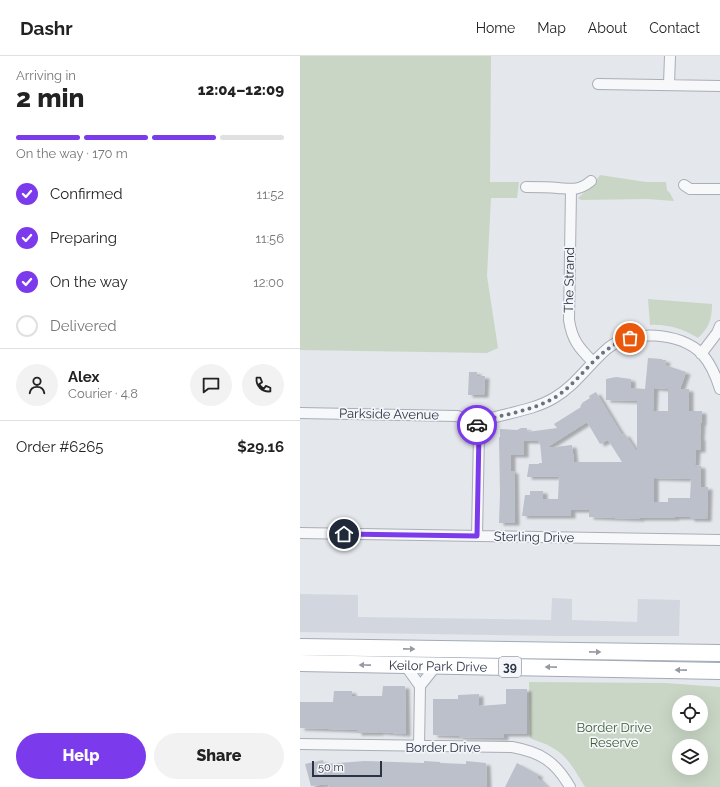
<!DOCTYPE html>
<html lang="en">
<head>
<meta charset="utf-8">
<style>
	body { margin:0; font-family:Raleway,sans-serif; background:#f2f2f2; color:#222; height:100vh; display:flex; flex-direction:column; font-size:15px; white-space:nowrap }
	* { box-sizing:border-box; margin:0 }
	p { font-size:13px; color:#767676 }
	.icon { flex:none; width:22px; height:22px; fill:none; stroke:currentColor; stroke-width:2; stroke-linecap:round; stroke-linejoin:round }
	.map { position:relative; flex:1; overflow:hidden }
	.details { display:flex; flex-direction:column; background:#fff; width:300px }
	.details>* { flex:none }
	.fabs { position:absolute; left:372px; top:639px; display:grid; gap:8px }
	.fabs a { display:grid; place-items:center; width:36px; height:36px; border-radius:50%; background:#fff; box-shadow:0 4px 16px #0002; font-size:20px }
	.scale { position:absolute; left:12px; bottom:10px; width:70px; box-sizing:border-box; padding-left:4px; border:2px solid #2b3445; border-top:0; font-size:11px; line-height:14px; white-space:nowrap; color:#2b3445; -webkit-text-stroke:3px #f4f6f9; paint-order:stroke }
	.pin { position:absolute; display:grid; place-items:center; width:34px; height:34px; color:#fff; margin:-17px; border:2px solid #fff; border-radius:50%; box-shadow:0 1px 4px #0007 }
	.courier { position:absolute; display:grid; place-items:center; width:40px; height:40px; margin:-20px; border:3px solid #7c3aed; border-radius:50%; background:#fff; color:#222; box-shadow:0 1px 5px #0007 }
	.headline em { font-style:normal; font-weight:800 }
	.headline div { display:flex; flex-direction:column-reverse }
	.headline { display:flex; align-items:center; justify-content:space-between; height:68px; padding:0 16px }
	h1 { font-size:26px; font-weight:800; line-height:30px }
	.bar { display:grid; grid-template-columns:repeat(4,1fr); gap:6px 4px; align-content:center; height:48px; padding:0 16px }
	.bar i { height:5px; border-radius:3px; background:#e0e0e0 }
	.bar .selected { background:#7c3aed }
	.bar p { grid-column:span 4 }
	.line { display:flex; align-items:center; gap:10px; padding:0 16px; border-top:1px solid #e0e0e0 }
	.line div { flex:1 }
	.round { display:grid; place-items:center; flex:none; width:42px; height:42px; border-radius:21px; background:#f2f2f2 }
	ol { padding:0 16px; list-style:none }
	li { display:flex; align-items:center; gap:12px; height:44px }
	li p { margin-inline-start:auto }
	li .icon { padding:4px; border-radius:50%; background:#7c3aed; color:#fff; stroke-width:4 }
	li:last-child { color:#767676 }
	li i { width:22px; height:22px; border:2px solid #e0e0e0; border-radius:50% }
	.action { display:flex; gap:8px; margin-top:auto; padding:8px 16px }
	.action a { flex:1; height:46px; border-radius:24px; background:#7c3aed; color:#fff; font-size:16px; font-weight:800; line-height:46px; text-align:center }
	.action a+a { background:#f2f2f2; color:#222 }
	header { display:flex; align-items:center; gap:24px; box-sizing:border-box; height:56px; padding:0 20px; background:#fff; border-bottom:1px solid #e0e0e0 }
	header strong { font-size:19px }
	nav { display:flex; gap:22px; margin-inline-start:auto; font-size:14px }
	main { display:flex; flex:1; min-height:0 }
	.map>svg:first-child { display:block }
	.built { fill:#d2d6de }
	.green { fill:#c9d6c5; fill-rule:evenodd }
	.building { fill:#bbc0ca; fill-rule:evenodd; filter:url(#shadow) }
	.lines { fill:none; stroke-linecap:round; stroke-linejoin:round }
	.minor-casing { stroke:#a9aeb7; stroke-width:12 }
	.primary-casing { stroke:#a3abb8; stroke-width:18 }
	.minor { stroke:#f7f8fa; stroke-width:10 }
	.primary { stroke:#fff; stroke-width:16 }
	.oneway { fill:#959aa2 }
	.done { stroke:#6c737f; stroke-width:4; stroke-dasharray:0 7.2 }
	.route { stroke:#7c3aed; stroke-width:5 }
	.labels { text-anchor:middle; dominant-baseline:central; stroke-width:3.5; stroke-linejoin:round; paint-order:stroke }
	.shield { fill:#f4f6f9; stroke:#676e7b; stroke-width:1 }
	.shield-label { font-size:12px; font-weight:bold; fill:#2b3445 }
	.street-label { font-size:13px; fill:#2b3445; stroke:#f4f6f9 }
	.park-label { font-size:13px; fill:#3f6138; stroke:#f4f6f9 }
</style>
</head>
<body>
<header>
<strong>Dashr</strong>
<nav><a>Home</a><a>Map</a><a>About</a><a>Contact</a></nav>
</header>
<main>
<section class="details">
<div class="headline"><div><h1>2 min</h1><p>Arriving in</p></div><em>12:04–12:09</em></div>
<div class="bar"><i class="selected"></i><i class="selected"></i><i class="selected"></i><i></i><p>On the way · 170 m</p></div>
<ol>
<li><svg class="icon" aria-label="check" viewBox="0 0 24 24"><path d="M5 12l5 5 9-10"/></svg>Confirmed<p>11:52</p></li>
<li><svg class="icon" aria-label="check" viewBox="0 0 24 24"><path d="M5 12l5 5 9-10"/></svg>Preparing<p>11:56</p></li>
<li><svg class="icon" aria-label="check" viewBox="0 0 24 24"><path d="M5 12l5 5 9-10"/></svg>On the way<p>12:00</p></li>
<li><i></i>Delivered</li>
</ol>
<div class="line" style="height:72px"><a class="round"><svg class="icon" aria-label="person" viewBox="0 0 24 24"><circle cx="12" cy="8" r="4"/><path d="M4 21q1-7 8-7t8 7"/></svg></a><div><b>Alex</b><p>Courier · 4.8</p></div><a class="round"><svg class="icon" aria-label="chat" viewBox="0 0 24 24"><path d="M4 5h16v11H9l-5 4z"/></svg></a><a class="round"><svg class="icon" aria-label="phone" viewBox="0 0 24 24"><path d="M5 4h4l2 5-3 2q2 4 5 5l2-3 5 2v4C11 20 4 13 5 4z"/></svg></a></div>
<div class="line" style="height:52px"><div>Order #6265</div><b>$29.16</b></div>
<div class="action"><a>Help</a><a>Share</a></div>
</section>
<div class="map">
<svg width="420" height="731" viewBox="0 0 420 731">
	<defs>
		<filter id="shadow"><feDropShadow dx="4.5" dy="2.5" stdDeviation="1" flood-color="#0004"/></filter>
	</defs>
	<rect width="100%" height="100%" fill="#e4e7ec"/>
	<!-- built -->
	<path class="built" d="M0,538L58,539V561L251,564L252,542L272,543V564L337,566L338,543L380,544L379,580H262L0,576Z"/>
	<!-- green -->
	<path class="green" d="M0,0H191L190,126H219L217,142H191L187,220L198,292L187,297L0,294Z
		M300,119L346,126H366L367,134L370,137L374,145L347,143L281,144L278,142L293,129Z
		M348,243L412,248C412,263 409,272 398,282C383,273 368,268 350,269Z
		M0,596L420,603V609L0,602Z
		M229,626L366,627L420,631V731H285C277,718 269,702 256,694C248,688 239,686 230,682ZM379,646H401V668H379ZM379,690H401V712H379Z"/>
	<!-- building -->
	<path class="building" d="M348,302L362,303V304H366L365,309L386,316L380,333H389V355H402V367L401,366L400,382H401V394H396L395,409L401,410V431H408L407,463H390V461H375V462H340V463L289,461V454H271V460H222L225,439H230V435H243V443H258L259,421H227L229,408H239V407H242L240,387H238V385H224V399H211V415H214L215,467H199L200,438L199,381H200V373L217,374L221,372H227V376L257,372L254,368L281,351L280,350L282,348V347L290,342L289,340L296,336L322,379L325,378L337,396V345L306,344V323L316,321L331,323V332L345,333ZM354,332L368,333V355H353ZM287,366L300,388L308,384L322,406H274L272,389L246,392ZM354,422L391,423L390,442H368V446H354Z
		M169,316H177V320H185L184,339H168Z
		M83,630H105L106,678L79,676V677H57V674L0,672V646H33L34,635H52V640H82Z
		M206,633H227V678H204V682L159,681V680L133,679V643H158V639L179,638V650L206,648Z
		M23,704L24,708L65,705L124,707V705L140,706V707L166,708V705L186,707L187,731H29L28,728L11,730L5,708Z
		M217,707L239,719L237,721L247,731H205Z"/>
	<g class="lines">
		<defs>
			<path id="minor" d="M298,28L420,30
				M369,28L370,0
				M384,129L390,133H420
				M226,131C237,131 247,131 258,132C272,133 279,135 291,125
				M271,134L269,264C272,284 279,292 293,306
				M401,298L417,277L420,270
				M0,357L156,360C171,363 175,362 179,377L177,480
				M176,367C202,357 230,356 254,342C276,329 289,308 308,292C332,273 380,276 402,298C411,308 416,320 420,333
				M0,477L420,484
				M105,609L120,630L119,691
				M120,630L136,610
				M0,688L212,691C240,696 255,705 270,731"/>
			<g id="primary">
				<path d="M0,591L420,597"/>
				<path id="s1" d="M0,607L420,615"/>
			</g>
		</defs>
		<!-- minor casing -->
		<use href="#minor" class="minor-casing"/>
		<!-- primary casing -->
		<use href="#primary" class="primary-casing"/>
		<!-- minor -->
		<use href="#minor" class="minor"/>
		<!-- primary -->
		<use href="#primary" class="primary"/>
	</g>
	<!-- one-way arrows -->
	<defs><path id="oneway-solid" d="M-6-.8H1V-3.2L6.5 0L1 3.2V.8H-6Z"/></defs>
	<g class="oneway">
		<use href="#oneway-solid" transform="translate(109 593) rotate(1)"/>
		<use href="#oneway-solid" transform="translate(295 596) rotate(1)"/>
		<use href="#oneway-solid" transform="translate(65 609) rotate(-179)"/>
		<use href="#oneway-solid" transform="translate(251 611) rotate(-179)"/>
		<use href="#oneway-solid" transform="translate(381 614) rotate(-179)"/>
	</g>
	<g class="lines">
		<!-- done -->
		<path class="done" d="M177,369L176,367C202,358 230,356 254,342C282,325 297,291 330,282"/>
		<!-- route -->
		<path class="route" d="M44,478L177,480L179,377L177,369"/>
	</g>
	<g class="labels">
		<!-- shield labels -->
		<rect class="shield" x="199" y="601" width="22" height="20" rx="3"/>
		<g class="shield-label">
			<text x="210" y="611">39</text>
		</g>
		<!-- street labels -->
		<g class="street-label">
			<text transform="translate(269 224) rotate(-89)">The Strand</text>
			<text transform="translate(89 358) rotate(1)">Parkside Avenue</text>
			<text transform="translate(234 481) rotate(1)">Sterling Drive</text>
			<text stroke="none"><textPath href="#s1" startOffset="138">Keilor Park Drive</textPath></text>
			<text x="143" y="691">Border Drive</text>
		</g>
		<!-- park labels -->
		<g class="park-label">
			<text x="314" y="671">Border Drive<tspan x="314" dy="15">Reserve</tspan></text>
		</g>
	</g>
</svg>
<div class="fabs">
<a><svg class="icon" aria-label="locate" viewBox="0 0 24 24"><circle cx="12" cy="12" r="6"/><path d="M12 2v4M12 18v4M2 12h4M18 12h4"/></svg></a>
<a><svg class="icon" aria-label="layers" viewBox="0 0 24 24"><path d="M12 4l9 5-9 5-9-5zM3 14l9 5 9-5"/></svg></a>
</div>
<div class="scale">50 m</div>
<div class="pin" style="left:330px;top:282px;background:#ea580c"><svg class="icon" aria-label="bag" viewBox="0 0 24 24"><path d="M5 8h14l-1 12H6zM9 8a3 3 0 0 1 6 0"/></svg></div>
<div class="pin" style="left:44px;top:478px;background:#1f2937"><svg class="icon" aria-label="home" viewBox="0 0 24 24"><path d="M3 11l9-7 9 7M6 9v11h12V9"/></svg></div>
<div class="courier" style="left:177px;top:369px"><svg class="icon" aria-label="car" viewBox="0 0 24 24"><path d="M5 17H2v-5l4-1 3-4h7l3 4 3 1v5h-3M9 17h6M6 11h13"/><circle cx="7" cy="17" r="2"/><circle cx="17" cy="17" r="2"/></svg></div>
</div>
</main>
</body>
</html>
